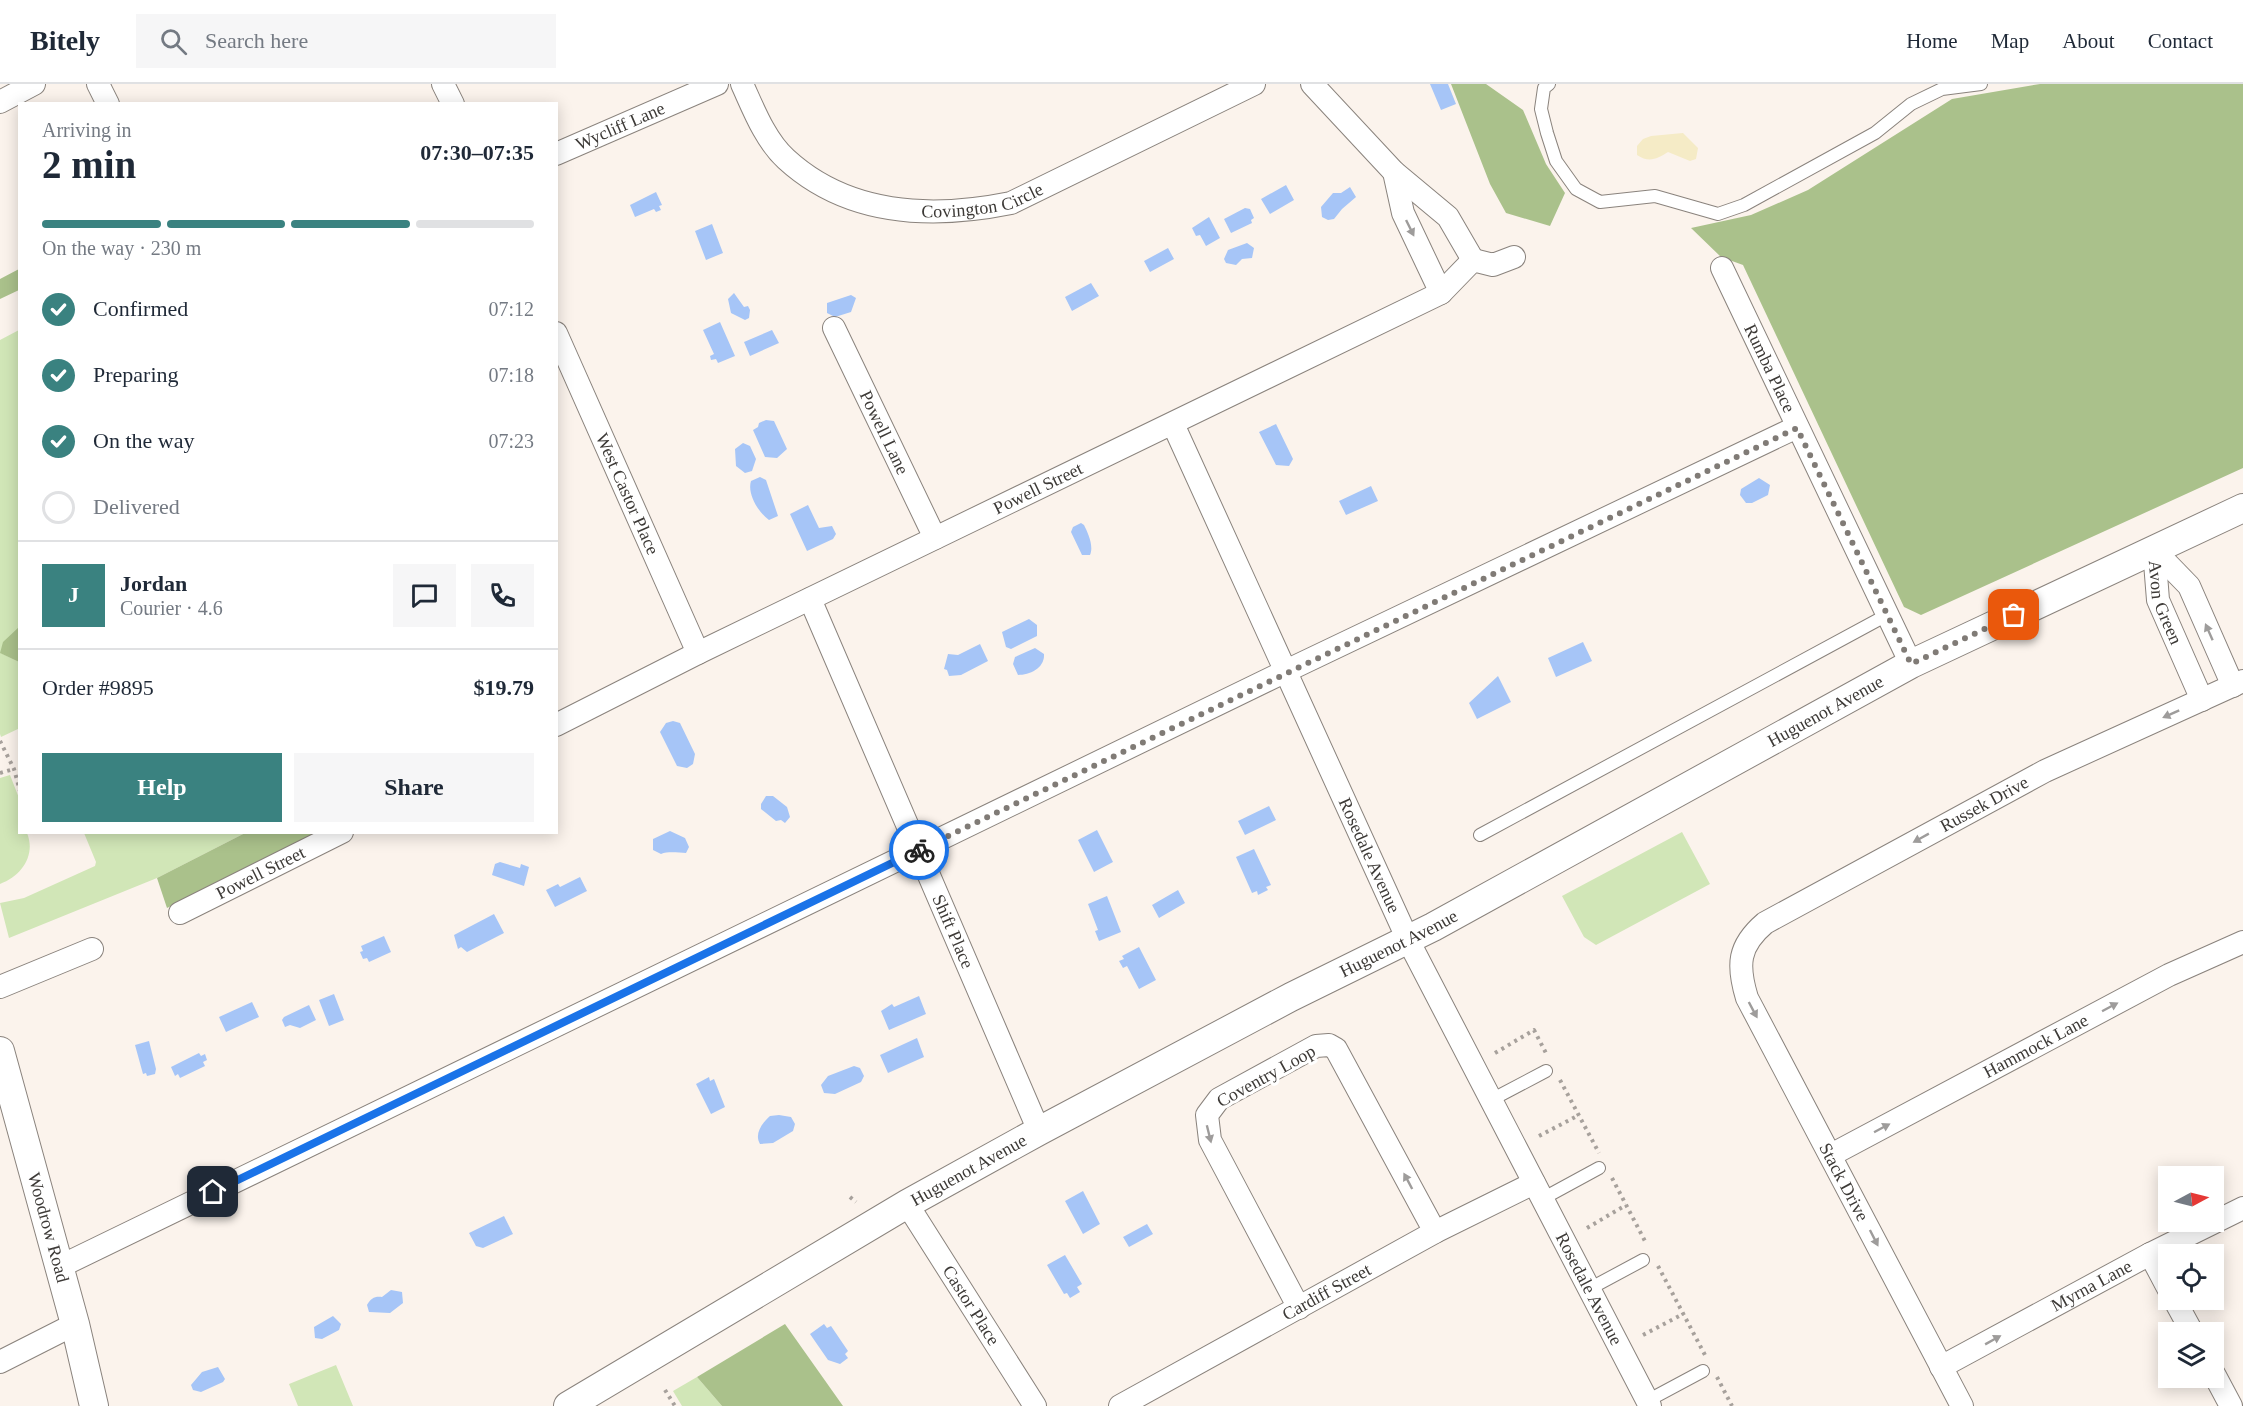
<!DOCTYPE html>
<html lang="en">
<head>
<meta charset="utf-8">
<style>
	body { margin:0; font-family:"Times New Roman",serif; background:#f6f6f7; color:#1f2937; height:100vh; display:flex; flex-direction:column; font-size:22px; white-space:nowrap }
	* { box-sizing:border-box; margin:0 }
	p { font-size:20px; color:#747a83 }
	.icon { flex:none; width:33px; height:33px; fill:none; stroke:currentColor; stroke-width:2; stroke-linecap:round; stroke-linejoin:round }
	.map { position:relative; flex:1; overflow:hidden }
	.details { position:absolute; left:18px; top:18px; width:540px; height:732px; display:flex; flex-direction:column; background:#fff; border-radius:0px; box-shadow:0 3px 15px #0003 }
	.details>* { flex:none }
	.needle { width:39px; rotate:83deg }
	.buttons { position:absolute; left:2158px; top:1082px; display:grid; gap:12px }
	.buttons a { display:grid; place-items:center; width:66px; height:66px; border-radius:0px; background:#fff; box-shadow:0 3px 15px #0003; font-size:30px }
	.pin { position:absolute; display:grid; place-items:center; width:51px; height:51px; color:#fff; margin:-26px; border-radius:12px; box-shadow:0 3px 9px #0006 }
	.courier { position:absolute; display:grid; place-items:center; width:60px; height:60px; margin:-30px; border:4px solid #1a73e8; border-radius:50%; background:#fff; color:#222; box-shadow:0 2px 8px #0007 }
	.summary em { font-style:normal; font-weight:600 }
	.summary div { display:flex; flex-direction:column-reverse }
	.summary { display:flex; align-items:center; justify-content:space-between; height:102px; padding:0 24px }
	h1 { font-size:39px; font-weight:600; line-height:45px }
	.bar { display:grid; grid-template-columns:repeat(4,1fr); gap:9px 6px; align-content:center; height:72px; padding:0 24px }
	.bar i { height:8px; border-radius:4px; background:#e0e1e3 }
	.bar .current { background:#3a8280 }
	.bar p { grid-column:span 4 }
	.line { display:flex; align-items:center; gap:15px; padding:0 24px; border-top:2px solid #e0e1e3 }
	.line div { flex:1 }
	.round { display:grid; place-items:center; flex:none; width:63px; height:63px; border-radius:0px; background:#f6f6f7 }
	ol { padding:0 24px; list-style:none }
	li { display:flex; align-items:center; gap:18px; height:66px }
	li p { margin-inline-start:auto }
	li .icon { padding:6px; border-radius:50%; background:#3a8280; color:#fff; stroke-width:4 }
	li:last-child { color:#747a83 }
	li i { width:33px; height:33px; border:3px solid #e0e1e3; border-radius:50% }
	.action { display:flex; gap:12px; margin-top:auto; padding:12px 24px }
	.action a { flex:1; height:69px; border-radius:0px; background:#3a8280; color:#fff; font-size:24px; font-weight:600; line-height:69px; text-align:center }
	.action a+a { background:#f6f6f7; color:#1f2937 }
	header { display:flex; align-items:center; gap:36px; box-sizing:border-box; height:84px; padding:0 30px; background:#fff; border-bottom:2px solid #e0e1e3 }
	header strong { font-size:28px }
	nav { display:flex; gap:33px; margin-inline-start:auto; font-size:21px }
	.search { width:420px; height:54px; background:#f6f6f7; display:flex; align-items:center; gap:15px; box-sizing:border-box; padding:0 21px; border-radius:0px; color:#747a83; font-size:22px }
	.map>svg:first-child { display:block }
	.green { fill:#d1e6b7 }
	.forest { fill:#aac18b }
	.sand { fill:#f5ebc6 }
	.water { fill:#a6c5f7 }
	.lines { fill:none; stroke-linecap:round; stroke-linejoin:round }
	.service-casing { stroke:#8a837d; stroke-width:14 }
	.minor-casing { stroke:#8a837d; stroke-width:24 }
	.tertiary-casing { stroke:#8a837d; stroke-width:30 }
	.path { stroke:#a7a19c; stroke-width:4; stroke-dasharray:3 4.5; stroke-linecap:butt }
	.service { stroke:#fff; stroke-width:12 }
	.minor { stroke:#fff; stroke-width:22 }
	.tertiary { stroke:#fff; stroke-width:28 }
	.oneway { fill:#9e9c9b }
	.done { stroke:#807b76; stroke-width:6; stroke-dasharray:0 10.8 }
	.route { stroke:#1a73e8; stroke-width:8 }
	.labels { text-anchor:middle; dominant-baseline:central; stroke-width:6; stroke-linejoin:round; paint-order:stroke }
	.street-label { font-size:18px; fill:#3d3a37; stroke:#fff }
</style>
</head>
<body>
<header>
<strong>Bitely</strong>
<div class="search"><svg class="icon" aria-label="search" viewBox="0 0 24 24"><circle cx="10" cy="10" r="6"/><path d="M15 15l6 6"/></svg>Search here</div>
<nav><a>Home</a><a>Map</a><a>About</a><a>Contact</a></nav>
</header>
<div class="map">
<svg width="2243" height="1322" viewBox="0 0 2243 1322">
	<rect width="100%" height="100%" fill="#fbf3ec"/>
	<!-- green -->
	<path class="green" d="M19,246V560L1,569L19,578L20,644L1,653L0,650V256Z
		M10,691L19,714L20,748L27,749C36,771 22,792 0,800V694Z
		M1682,748L1710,800L1596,861L1584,853L1562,812Z
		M84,749H245L157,794L9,854L0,819L24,814L95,782L96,778Z
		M336,1281L353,1322H298L289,1300Z
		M697,1293L722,1322H682L673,1307Z"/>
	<!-- forest -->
	<path class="forest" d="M1451,0H1486L1523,26L1546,80L1565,109L1550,142L1506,129L1490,100Z
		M2040,0H2243V384L1921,531L1904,523L1743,181L1721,173L1691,144L1751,131L1808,106L1952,15Z
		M19,185V206L0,215V195Z
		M19,543V578L0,569L3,558Z
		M245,749H321L167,824L157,794Z
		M785,1240L843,1322H722L697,1293Z"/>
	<!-- sand -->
	<path class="sand" d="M1683,49L1698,64L1696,75L1690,77L1668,68C1657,75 1649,79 1637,71V62L1643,55L1651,52Z"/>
	<!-- water -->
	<path class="water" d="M1430,0H1448L1456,20L1441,26Z
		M1286,101L1294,116L1270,130L1261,115Z
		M1350,103L1356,113L1342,125L1334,135L1328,136L1322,133L1321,123L1333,109H1341Z
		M656,108L662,121L659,122L661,126L656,128L654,125L635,133L630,121Z
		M1245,124L1250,125L1254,134L1251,136L1252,139L1231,149L1224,135Z
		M1209,133L1220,154L1206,162L1200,151L1196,152L1192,144Z
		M712,140L723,169L706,176L695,147Z
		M1247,159L1254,164L1252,174L1242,175L1236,181L1226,179L1224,175L1228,166Z
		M1168,164L1174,175L1150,188L1144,177Z
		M1091,199L1099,212L1072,227L1065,213Z
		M734,209L744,223L748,222L750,226L749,234L745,236L731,229L728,215Z
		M851,211L856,214L851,228L835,233L827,229V219Z
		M720,238L735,272L718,279L716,275L711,276L710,272L714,270L703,246Z
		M772,246L779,259L750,272L744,258Z
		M766,336L774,337L787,365L777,374L765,373L753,346L758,343L759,339Z
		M1276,340L1293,375L1289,382L1276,381L1259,348Z
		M743,359L750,362L756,375L752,387L745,389L736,382L735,365Z
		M760,393L766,396L778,432L769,436C758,428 747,410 751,397Z
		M1759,394L1770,401L1768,411L1752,419H1746L1740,411L1741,405Z
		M1371,402L1378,417L1346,431L1339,417Z
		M808,421L819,444L832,442L836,450L833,455L807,467L790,430Z
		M1081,439L1084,441C1088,449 1094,462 1090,471H1082L1071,448L1073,443Z
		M1029,535L1037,541V552L1011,565L1006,563L1002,548Z
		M1583,558L1592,577L1556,593L1548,574Z
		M980,560L988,577L961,591L949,592L947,586L944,585L948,570L958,571Z
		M1035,564L1044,570C1045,584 1030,591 1018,591L1013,580L1015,573Z
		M1498,592L1511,618L1477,635L1469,619Z
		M673,637L680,639L695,670L693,680L687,684L677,682L660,648L666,639Z
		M766,712H773L787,723L790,733L785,739L781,736L776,737L761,725V720Z
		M1269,722L1276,736L1245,751L1238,737Z
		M1097,746L1113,778L1094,788L1078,756Z
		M670,747L685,754L689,763L686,769C679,769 669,767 661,770L653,766V755Z
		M1254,765L1271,801L1266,803L1268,806L1258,811L1257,807L1252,809L1236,773Z
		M500,778L520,784L521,780L529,783L524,802L492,791L495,780Z
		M580,793L587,807L555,823L546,806L558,800L560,803Z
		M1178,806L1185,819L1159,834L1152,821Z
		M1107,812L1121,848L1099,857L1095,847L1098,846L1088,820Z
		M494,830L504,849L467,868L461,863L458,865L454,851Z
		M384,852L391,868L369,878L367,874L363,875L360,868L363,867L361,862Z
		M1139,863L1156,896L1139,905L1127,882L1123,884L1119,877L1124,875L1122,872Z
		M334,910L344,936L329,942L319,916Z
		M919,912L926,930L889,946L881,927L892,920L894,923Z
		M252,918L259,933L226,948L219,933Z
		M309,921L316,936L300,944L290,941L285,943L282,936L284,933Z
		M917,954L924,973L888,989L880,971Z
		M149,957L156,985L155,990L147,992L146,989L143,990L135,961Z
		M199,969L201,972L205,970L207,976L203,978L205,982L180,994L178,990L175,992L171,983Z
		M854,982L860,984L864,992L861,998L835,1010L824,1009L821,1001L828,992Z
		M709,993L710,997L714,995L725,1023L711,1030L696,1000Z
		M779,1031L791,1033L795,1040L793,1047L773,1059L760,1060C754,1050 762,1039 770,1032Z
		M1083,1107L1100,1140L1083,1150L1065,1117Z
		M504,1132L513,1150L483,1164L476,1162L469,1149Z
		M1147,1140L1153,1150L1129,1163L1123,1153Z
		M1065,1171L1082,1200L1077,1203L1080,1208L1070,1214L1067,1209L1064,1210L1047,1181Z
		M391,1206L402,1208L403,1219L390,1229L369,1228L367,1221C371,1214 375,1212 382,1213Z
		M333,1232L341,1240L339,1246L322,1255L315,1254L314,1243Z
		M824,1240L827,1244L831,1242L848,1267L845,1270L848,1274L840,1280L828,1276L810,1250Z
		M218,1283L225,1295L223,1298L201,1308L193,1306L191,1301L202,1288Z"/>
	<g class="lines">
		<defs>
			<path id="service" d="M1549,0L1544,4L1541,25L1547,49L1556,77L1576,105L1600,118L1655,112L1718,130L1744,121L1875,49L1911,20L1942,5L1981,0
				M1480,751L1887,531
				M1491,1016L1546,987
				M1542,1115L1599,1084
				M1589,1205L1643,1176
				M1647,1317L1703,1287"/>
			<g id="minor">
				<path d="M98,0L108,20"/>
				<path d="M443,0L453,20"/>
				<path id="s1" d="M742,0C753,24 765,56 786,75C848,132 932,135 1011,119L1254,0"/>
				<path d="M1312,0L1394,88L1448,133L1473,176"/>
				<path d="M0,18L34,0"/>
				<path id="s2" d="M556,70L717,0"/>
				<path d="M1394,88L1403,129L1441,209"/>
				<path id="s3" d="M1722,184L1911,580"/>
				<path id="s4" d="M834,244L935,454"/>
				<path id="s5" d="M556,249L698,569"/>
				<path id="s6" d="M1173,340L1408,856L1650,1322"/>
				<path id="s7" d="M2154,466L2158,516L2202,616"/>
				<path d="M2154,466L2189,502L2233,602"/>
				<path id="s8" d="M810,515L1039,1047"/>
				<path id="s9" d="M556,641L698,569L1441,209L1473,176L1493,181L1514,173"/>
				<path id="s10" d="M180,829L342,748"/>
				<path d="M0,903L92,865"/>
				<path id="s11" d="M1831,1071L2169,891L2243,858"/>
				<path id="s12" d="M907,1120L1035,1322"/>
				<path d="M2150,1170L2169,1206"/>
				<path d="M59,1183L1284,588L1797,343"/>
				<path d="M2174,1215L2192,1248"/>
				<path d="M1299,1224L1210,1056L1207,1031L1219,1015L1316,962L1329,961L1336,965L1435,1148"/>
				<path d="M0,1278L75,1240"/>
				<path id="s13" d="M1941,1283L2150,1170L2243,1124"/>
				<path d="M2214,1290L2231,1322"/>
				<path id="s14" d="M1120,1322L1435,1148L1534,1099"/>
				<path id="s15" d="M1962,1322L1747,914C1737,881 1738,862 1765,839L2045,687L2243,597"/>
			</g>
			<g id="tertiary">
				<path id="s16" d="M0,967L75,1240L94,1322"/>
				<path id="s17" d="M568,1322L907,1120L1039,1047L1291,913L1433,843L1911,580L2243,424"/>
			</g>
		</defs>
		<!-- service casing -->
		<use href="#service" class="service-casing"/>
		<!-- minor casing -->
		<use href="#minor" class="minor-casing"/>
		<!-- tertiary casing -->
		<use href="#tertiary" class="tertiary-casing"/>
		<!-- path -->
		<path class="path" d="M0,657L14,685L20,707
			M0,689L14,685
			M1495,969L1534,946L1547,971
			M1560,996L1599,1069
			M1539,1052L1579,1031
			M1612,1094L1646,1159
			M850,1113L856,1118
			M1587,1144L1626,1121
			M1658,1182L1705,1271
			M1643,1251L1683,1230
			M1717,1293L1732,1322
			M665,1306L675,1322"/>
		<!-- service -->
		<use href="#service" class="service"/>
		<!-- minor -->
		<use href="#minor" class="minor"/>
		<!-- tertiary -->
		<use href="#tertiary" class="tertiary"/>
	</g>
	<!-- one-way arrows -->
	<defs><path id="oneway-solid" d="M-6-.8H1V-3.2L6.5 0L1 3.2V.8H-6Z" transform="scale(1.5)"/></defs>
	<g class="oneway">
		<use href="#oneway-solid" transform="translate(1410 144) rotate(64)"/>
		<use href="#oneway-solid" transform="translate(2209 548) rotate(-114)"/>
		<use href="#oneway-solid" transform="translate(2171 630) rotate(156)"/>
		<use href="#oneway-solid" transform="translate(1921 754) rotate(151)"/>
		<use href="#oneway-solid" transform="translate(2110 923) rotate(-28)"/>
		<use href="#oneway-solid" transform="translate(1753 926) rotate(62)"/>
		<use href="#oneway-solid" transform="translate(1882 1044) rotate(-28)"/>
		<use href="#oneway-solid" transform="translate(1209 1050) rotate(76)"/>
		<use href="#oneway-solid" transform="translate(1408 1097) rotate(-118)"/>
		<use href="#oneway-solid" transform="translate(1874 1154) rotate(63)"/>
		<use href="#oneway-solid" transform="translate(1993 1256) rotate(-29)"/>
	</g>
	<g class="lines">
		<!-- done -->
		<path class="done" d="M919,766L1797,344L1911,580L2014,531"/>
		<!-- route -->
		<path class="route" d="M213,1108L919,766"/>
	</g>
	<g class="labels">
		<!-- street labels -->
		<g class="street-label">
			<text stroke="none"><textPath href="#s2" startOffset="70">Wycliff Lane</textPath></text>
			<text stroke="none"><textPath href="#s1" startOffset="298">Covington Circle</textPath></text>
			<text stroke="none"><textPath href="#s3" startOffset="111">Rumba Place</textPath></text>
			<text stroke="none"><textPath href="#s4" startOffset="116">Powell Lane</textPath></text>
			<text stroke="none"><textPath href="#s9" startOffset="537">Powell Street</textPath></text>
			<text stroke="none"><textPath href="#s5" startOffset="176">West Castor Place</textPath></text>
			<text stroke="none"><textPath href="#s7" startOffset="54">Avon Green</textPath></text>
			<text stroke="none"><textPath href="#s17" startOffset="1437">Huguenot Avenue</textPath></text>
			<text stroke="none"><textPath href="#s15" startOffset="794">Russek Drive</textPath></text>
			<text stroke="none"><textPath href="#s6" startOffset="474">Rosedale Avenue</textPath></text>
			<text stroke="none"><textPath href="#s10" startOffset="90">Powell Street</textPath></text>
			<text stroke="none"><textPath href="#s8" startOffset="362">Shift Place</textPath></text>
			<text stroke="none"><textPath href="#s17" startOffset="951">Huguenot Avenue</textPath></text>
			<text stroke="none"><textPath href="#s11" startOffset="232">Hammock Lane</textPath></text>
			<text transform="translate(1266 992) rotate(-29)">Coventry Loop</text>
			<text stroke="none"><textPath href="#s17" startOffset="465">Huguenot Avenue</textPath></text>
			<text transform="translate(1844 1098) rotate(62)">Stack Drive</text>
			<text stroke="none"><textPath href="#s16" startOffset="183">Woodrow Road</textPath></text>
			<text stroke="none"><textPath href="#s13" startOffset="171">Myrna Lane</textPath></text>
			<text stroke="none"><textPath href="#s6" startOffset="960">Rosedale Avenue</textPath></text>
			<text stroke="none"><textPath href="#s14" startOffset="236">Cardiff Street</textPath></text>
			<text stroke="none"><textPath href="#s12" startOffset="120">Castor Place</textPath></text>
		</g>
	</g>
</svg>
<div class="buttons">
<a><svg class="needle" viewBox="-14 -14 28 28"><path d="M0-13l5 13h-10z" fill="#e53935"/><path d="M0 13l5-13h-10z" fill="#747a83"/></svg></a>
<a><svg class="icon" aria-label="locate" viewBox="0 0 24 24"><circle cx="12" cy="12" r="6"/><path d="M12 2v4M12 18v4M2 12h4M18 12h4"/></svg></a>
<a><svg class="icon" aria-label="layers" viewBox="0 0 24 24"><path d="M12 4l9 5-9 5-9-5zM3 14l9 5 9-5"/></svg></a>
</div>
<div class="pin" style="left:2014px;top:531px;background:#ea580c"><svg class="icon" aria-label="bag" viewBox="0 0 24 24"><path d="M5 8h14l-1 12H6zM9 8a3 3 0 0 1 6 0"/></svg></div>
<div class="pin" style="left:213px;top:1108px;background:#1f2937"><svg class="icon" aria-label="home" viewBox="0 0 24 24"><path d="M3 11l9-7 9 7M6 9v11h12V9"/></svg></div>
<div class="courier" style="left:919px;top:766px"><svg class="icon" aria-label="bike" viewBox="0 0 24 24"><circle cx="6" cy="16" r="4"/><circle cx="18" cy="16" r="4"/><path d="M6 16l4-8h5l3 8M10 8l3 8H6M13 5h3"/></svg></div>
<section class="details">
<div class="summary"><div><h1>2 min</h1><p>Arriving in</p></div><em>07:30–07:35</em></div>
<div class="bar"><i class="current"></i><i class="current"></i><i class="current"></i><i></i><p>On the way · 230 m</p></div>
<ol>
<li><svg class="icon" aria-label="check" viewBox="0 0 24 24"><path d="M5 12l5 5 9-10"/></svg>Confirmed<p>07:12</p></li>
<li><svg class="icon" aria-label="check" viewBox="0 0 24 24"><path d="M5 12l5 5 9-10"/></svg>Preparing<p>07:18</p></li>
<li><svg class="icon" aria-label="check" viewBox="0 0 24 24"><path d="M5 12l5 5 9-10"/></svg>On the way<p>07:23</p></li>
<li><i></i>Delivered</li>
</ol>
<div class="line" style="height:108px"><b class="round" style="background:#3a8280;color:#fff">J</b><div><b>Jordan</b><p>Courier · 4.6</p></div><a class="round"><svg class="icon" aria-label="chat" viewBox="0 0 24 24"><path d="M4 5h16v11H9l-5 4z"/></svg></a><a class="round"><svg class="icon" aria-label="phone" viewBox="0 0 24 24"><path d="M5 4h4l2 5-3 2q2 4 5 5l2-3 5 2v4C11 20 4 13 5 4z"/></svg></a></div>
<div class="line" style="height:78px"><div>Order #9895</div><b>$19.79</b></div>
<div class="action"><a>Help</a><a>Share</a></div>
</section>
</div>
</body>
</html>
